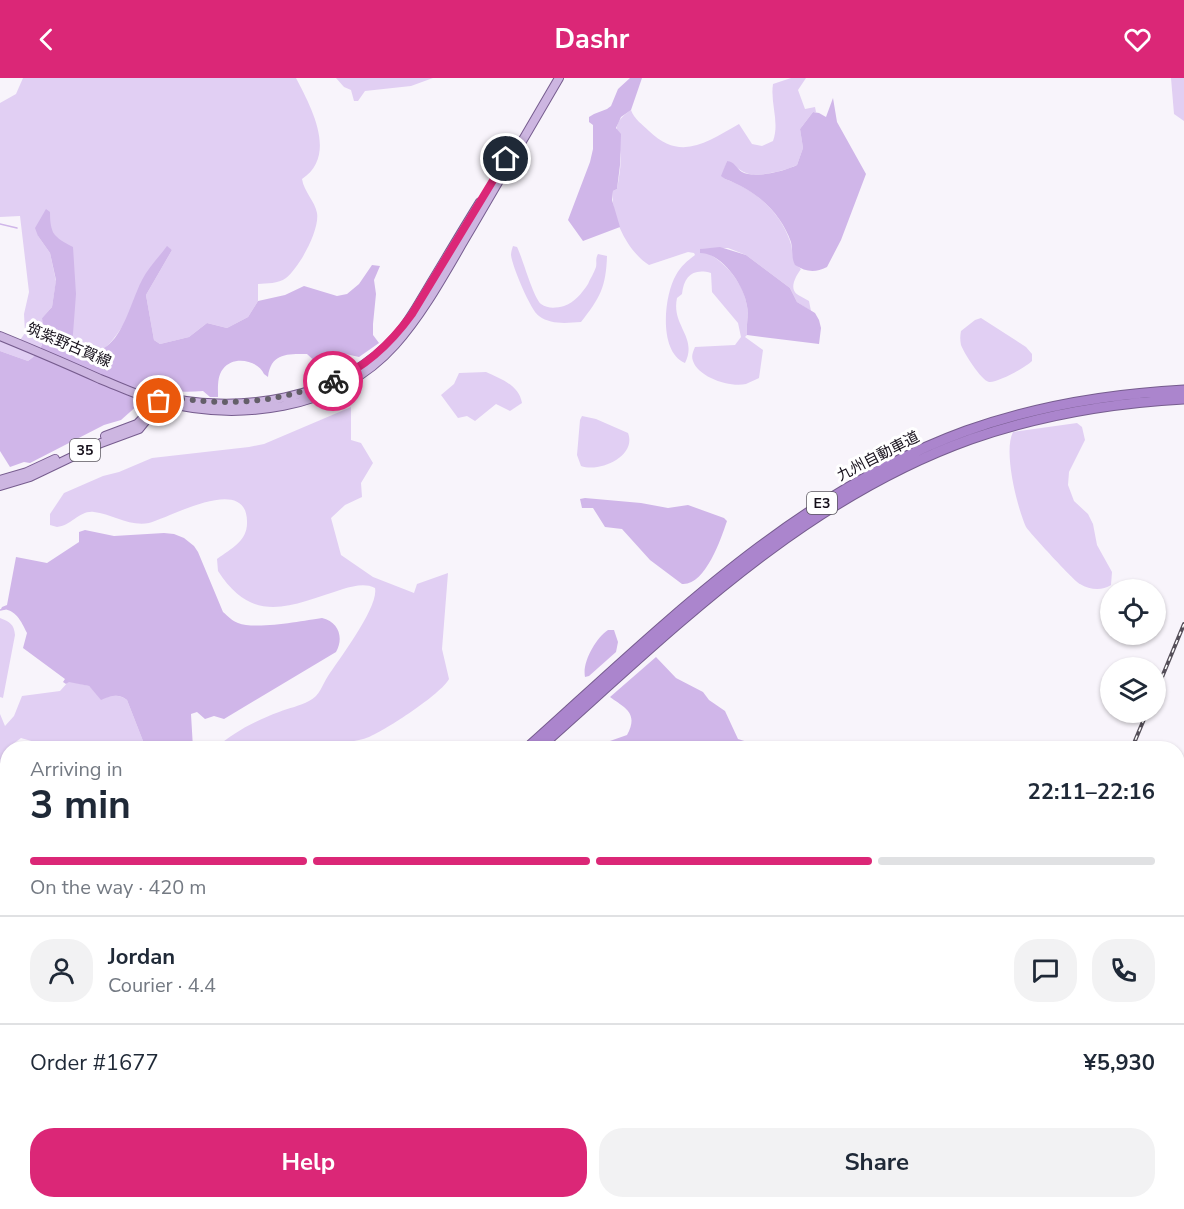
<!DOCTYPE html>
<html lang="en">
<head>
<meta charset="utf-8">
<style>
	body { margin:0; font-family:"Nunito Sans","Noto Sans JP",sans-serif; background:#f2f2f3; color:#1f2937; height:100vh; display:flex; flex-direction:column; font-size:22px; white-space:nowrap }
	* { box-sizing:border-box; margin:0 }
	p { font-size:20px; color:#747a83 }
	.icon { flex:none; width:33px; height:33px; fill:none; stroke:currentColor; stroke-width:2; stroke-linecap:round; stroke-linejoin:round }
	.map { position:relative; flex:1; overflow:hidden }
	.side { position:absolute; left:0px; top:663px; width:1185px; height:468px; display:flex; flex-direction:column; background:#fff; border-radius:24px 24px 0 0; box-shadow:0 2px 4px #0004 }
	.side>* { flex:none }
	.fabs { position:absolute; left:1100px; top:501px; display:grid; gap:12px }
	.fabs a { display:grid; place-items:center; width:66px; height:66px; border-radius:50%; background:#fff; box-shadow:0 2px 4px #0004; font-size:30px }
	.pin { position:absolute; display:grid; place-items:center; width:51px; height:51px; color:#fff; margin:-26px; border:3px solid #fff; border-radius:50%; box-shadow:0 2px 6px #0007 }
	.courier { position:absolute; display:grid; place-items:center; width:60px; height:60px; margin:-30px; border:4px solid #db2777; border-radius:50%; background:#fff; color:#222; box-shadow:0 2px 8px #0007 }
	.head em { font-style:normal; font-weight:700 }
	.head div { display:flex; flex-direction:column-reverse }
	.head { display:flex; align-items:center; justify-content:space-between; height:102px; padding:0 30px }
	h1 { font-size:39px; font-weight:700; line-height:45px }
	.bar { display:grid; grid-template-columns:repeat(4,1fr); gap:9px 6px; align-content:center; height:72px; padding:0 30px }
	.bar i { height:8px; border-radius:4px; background:#e0e1e3 }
	.bar .selected { background:#db2777 }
	.bar p { grid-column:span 4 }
	.line { display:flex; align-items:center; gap:15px; padding:0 30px; border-top:2px solid #e0e1e3 }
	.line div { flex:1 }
	.round { display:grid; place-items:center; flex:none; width:63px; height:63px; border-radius:24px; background:#f2f2f3 }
	.cta { display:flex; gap:12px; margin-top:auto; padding:12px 30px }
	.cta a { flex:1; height:69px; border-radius:24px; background:#db2777; color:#fff; font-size:24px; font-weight:700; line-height:69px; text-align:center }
	.cta a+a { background:#f2f2f3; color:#1f2937 }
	header { display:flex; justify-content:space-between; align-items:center; height:78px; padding:0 30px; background:#db2777; color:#fff; font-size:27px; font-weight:700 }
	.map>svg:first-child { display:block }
	.green { fill:#e1cff3 }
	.water { fill:#d0b6e9 }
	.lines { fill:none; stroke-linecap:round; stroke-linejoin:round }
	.stream { stroke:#d0b6e9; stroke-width:1.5 }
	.primary-casing { stroke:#765c8e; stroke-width:10 }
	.highway-casing { stroke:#765c8e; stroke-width:11 }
	.primary { stroke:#cdb6e1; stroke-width:8 }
	.highway { stroke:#ab85cd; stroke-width:9 }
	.rail-casing { stroke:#554f59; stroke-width:4 }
	.rail { stroke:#fff; stroke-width:1.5; stroke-dasharray:4.5; stroke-linecap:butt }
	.done { stroke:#645f69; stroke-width:6; stroke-dasharray:0 10.8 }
	.route { stroke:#db2777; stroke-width:8 }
	.labels { text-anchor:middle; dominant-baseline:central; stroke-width:6; stroke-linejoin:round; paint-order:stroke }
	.shield { fill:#fff; stroke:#5b575f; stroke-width:1.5 }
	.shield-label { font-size:14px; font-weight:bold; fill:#150f1a }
	.street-label { font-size:15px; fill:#150f1a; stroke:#fff }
</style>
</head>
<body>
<header><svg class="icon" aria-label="back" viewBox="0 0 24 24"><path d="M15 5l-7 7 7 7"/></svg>Dashr<svg class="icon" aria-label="heart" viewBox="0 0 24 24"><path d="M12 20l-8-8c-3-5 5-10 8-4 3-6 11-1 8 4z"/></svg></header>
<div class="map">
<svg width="1184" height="1131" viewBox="0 0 1184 1131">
	<rect width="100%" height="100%" fill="#f8f4fb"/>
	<!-- green -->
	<path class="green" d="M23,0H296C311,29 338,77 302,101C304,114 315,123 317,135C320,152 299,190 286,200C278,206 267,205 258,206V223L248,239L227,250L207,245L189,259L160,266L154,262L146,217L172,172L167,169C156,189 120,262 103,271C94,276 80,273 72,269L73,244L57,161L50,149V134L38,158L50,175L56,203L52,229L42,240C44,261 46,269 28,283L0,273V261L16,268L25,255L24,236L29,214L20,138L0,139V25L16,16Z
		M336,0H433L411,8L365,13L358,23H354L351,12L344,9Z
		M791,0H806L798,12L805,31L815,29L816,34H813L800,51L803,70L797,87C787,92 760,99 749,96C741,94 734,87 727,83L722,98L725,101C754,111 780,133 790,163C794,174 790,183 801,191C796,198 787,212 800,218C803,220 806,221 809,223L811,233L797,224L790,210L746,177L728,170L700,171C722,181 743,202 747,228C749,237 746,247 747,257L745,259L763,272L759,300C755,302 750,304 746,306C730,310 698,299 693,283C691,278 693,274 695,269L735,267L741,259L738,245L712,214L711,195C692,190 684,199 682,216L677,220C671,248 698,259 685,285C658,274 664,217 676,197C681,188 687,183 695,177L694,175L688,174L649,187C628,174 610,138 613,113L617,111C619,99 622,85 620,72C618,52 610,46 631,32C634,41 643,47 649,53C681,84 707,64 739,46L752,66L762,68L773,63C780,44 770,26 773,6Z
		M1171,0H1184V43L1174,36Z
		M513,168L517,169C523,181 533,219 541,226C548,231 556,230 564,228C574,225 582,215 588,206C590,201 594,195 596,189C597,184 595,181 598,176L607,178C606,209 600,220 581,244C567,245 551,247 539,238C531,233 512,188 511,177C511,174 512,171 513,168Z
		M981,240L1026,269L1032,276V283C1026,289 998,305 989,304C981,302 964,275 961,267C960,262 960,258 961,253L975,242Z
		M486,294C501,301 519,307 522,325L510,333L496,326L475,343L467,338L458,340L441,317L454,306L459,295Z
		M351,329V362L361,365L373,385L361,405L362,419L345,427L331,440L341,477L373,499L414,515L417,506L448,495L442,571L449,601C441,616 386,652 369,659C356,664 342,664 329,670H216C233,654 257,642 279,634C289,630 300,628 309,623C320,618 322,607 328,598C339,581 379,529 375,510C365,505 354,508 343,511C292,527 254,549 218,493L217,481C232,470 248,463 247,443C246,396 171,439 149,445C130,449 112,436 94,434C80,432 71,448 57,449L50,447V436L64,415L103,398L119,394L152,380L249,369L264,366Z
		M582,338L596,341L628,355C637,378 600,395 581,388L577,377L580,342Z
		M1077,345L1082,349L1085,362L1069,394L1068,407L1074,423L1088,436L1093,446L1097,467L1112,494L1111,507C1102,513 1090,512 1080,506C1075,504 1029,454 1026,449C1017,429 1003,373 1013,354Z
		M0,540C10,544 14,546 15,557L3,620L0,619Z
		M69,603L89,608L101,621C111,618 118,615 127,622L143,663L142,670H55L54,668L42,666L21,660L13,666L12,670H8L7,687L0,698V636L5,648L14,638L22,618L60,613Z
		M7,727V795L1,791L0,784V733Z
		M386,1124H412L419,1131H376Z
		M500,1124H867L854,1131H505Z"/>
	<!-- water -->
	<path class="water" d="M630,0H642L631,32L621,39L616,50L621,56L620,87L617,111L613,113L612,122L620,149L583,163L568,142L590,84L593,71V47L589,44V39L594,36L607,31L611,28L618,11Z
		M833,20L837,44L866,96L841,162L827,189C815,195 806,194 795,187C791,179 793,172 791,164C780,133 755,112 725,101L721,98L727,83C735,84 736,90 742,94C754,101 785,93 797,87L803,70L800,51L813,34L819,35L826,39Z
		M46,131L50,134C50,156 54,159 73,169L76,216L72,269C118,291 127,231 142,202C148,190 159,179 167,168L172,172L146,217L154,262L160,266L189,259L207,245L227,250L248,239L258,223L285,217L304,208L337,218L347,216L359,206L372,187L380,188L374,202L376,216L373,246V257L379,265L359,279L341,275L325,288H320L307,276C287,276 271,275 268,299L264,296C258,282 233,277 223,291C217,298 218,310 218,319H210L203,313C183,315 165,312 145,314L139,326L121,342L104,347L30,385L24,384L10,389L0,373V273L28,283C46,270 44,261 42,240L52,229L56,202L50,175L38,158L35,150Z
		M720,169L746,177L790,210L797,224L815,235L819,242L821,250L819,266L747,257C746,247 749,237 747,228C744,207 722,175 700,175V171Z
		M585,420L641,425L668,430L688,427L724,440L727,443C721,461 705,508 682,506L650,482L622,451L605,449L593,430H582L580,421Z
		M85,452L114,458L164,455L174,456L184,460L194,468L198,474L223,534C228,538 232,543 238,545C256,552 302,543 322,540C339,544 344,560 336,574L224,641L214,638L205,641L197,634L191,636L193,670H142L143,663L127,622C118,615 111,618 101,622L89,608L69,604L66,606L63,604L65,601L23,570L27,555C21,543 16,531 1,531L2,529L7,527L16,479L47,485L79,464V454Z
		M608,552H614L618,564L616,574L589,598L585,599C582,584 596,560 608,552Z
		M656,579L676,600L703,614L709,622L725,633L738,661L754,666L756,670H590L627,657C639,635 625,630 610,619Z
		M291,1124H323L325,1128L324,1131H287Z
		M572,1124H759L762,1126L768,1124H836L826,1131H563L572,1126Z"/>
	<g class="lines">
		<!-- stream -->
		<path class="stream" d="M0,146L17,150
			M0,532L5,531
			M1102,1131V1124"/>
		<defs>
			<path id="primary" d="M0,258C34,272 67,286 100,301C118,308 136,317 155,322C236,345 336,333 395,267C426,232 448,189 472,149C501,99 530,49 559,0
				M154,316C235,339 341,322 398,256C410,242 419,225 428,210C445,182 462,153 480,124
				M105,358L137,346L144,339
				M0,402L27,394L55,381
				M0,408L30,399L101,365L139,351L156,330L161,318
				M1167,1131L1184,1124"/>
			<path id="highway" d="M527,670C661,550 793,416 966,353C1036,328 1109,316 1184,312
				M539,670C671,553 800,422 971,361C1040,337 1111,325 1184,321
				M0,986L8,984
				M0,994L8,992"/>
		</defs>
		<!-- primary casing -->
		<use href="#primary" class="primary-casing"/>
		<!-- highway casing -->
		<use href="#highway" class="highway-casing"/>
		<!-- primary -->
		<use href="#primary" class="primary"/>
		<!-- highway -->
		<use href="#highway" class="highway"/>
		<defs>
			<path id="rail" d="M1155,616L1184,546
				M1132,670L1147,634
				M0,999L8,1015
				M31,1124L32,1131
				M939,1131L943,1124"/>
		</defs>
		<!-- rail casing -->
		<use href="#rail" class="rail-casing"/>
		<!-- rail -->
		<use href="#rail" class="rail"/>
	</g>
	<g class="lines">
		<!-- done -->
		<path class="done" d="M159,323L155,322L161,318C226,328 270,327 333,303"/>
		<!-- route -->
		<path class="route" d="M333,303C366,289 391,265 412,236L506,81"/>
	</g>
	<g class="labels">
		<!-- shield labels -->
		<g class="shield">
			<rect x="70" y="361" width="30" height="22" rx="4.5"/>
			<rect x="807" y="414" width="30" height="22" rx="4.5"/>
		</g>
		<g class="shield-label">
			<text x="85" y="372">35</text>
			<text x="822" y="425">E3</text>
		</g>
		<!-- street labels -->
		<g class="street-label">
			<text transform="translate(69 267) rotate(23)">筑紫野古賀線</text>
			<text transform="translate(878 378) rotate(-27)">九州自動車道</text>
		</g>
	</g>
</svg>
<div class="fabs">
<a><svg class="icon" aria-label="locate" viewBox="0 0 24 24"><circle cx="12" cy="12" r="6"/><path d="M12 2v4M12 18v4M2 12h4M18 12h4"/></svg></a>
<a><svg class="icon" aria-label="layers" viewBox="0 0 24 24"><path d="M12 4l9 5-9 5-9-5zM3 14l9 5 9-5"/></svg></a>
</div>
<div class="pin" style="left:159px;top:323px;background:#ea580c"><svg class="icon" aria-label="bag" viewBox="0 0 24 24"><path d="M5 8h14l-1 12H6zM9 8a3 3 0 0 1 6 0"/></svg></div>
<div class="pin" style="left:506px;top:81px;background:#1f2937"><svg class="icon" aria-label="home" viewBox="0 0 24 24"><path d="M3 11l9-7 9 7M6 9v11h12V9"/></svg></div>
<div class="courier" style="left:333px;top:303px"><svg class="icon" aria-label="bike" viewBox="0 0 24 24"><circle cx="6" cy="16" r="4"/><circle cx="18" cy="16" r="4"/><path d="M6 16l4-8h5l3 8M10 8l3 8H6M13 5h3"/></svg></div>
<section class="side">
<div class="head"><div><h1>3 min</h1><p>Arriving in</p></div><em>22:11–22:16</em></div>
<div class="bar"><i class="selected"></i><i class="selected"></i><i class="selected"></i><i></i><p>On the way · 420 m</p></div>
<div class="line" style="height:108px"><a class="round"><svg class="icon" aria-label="person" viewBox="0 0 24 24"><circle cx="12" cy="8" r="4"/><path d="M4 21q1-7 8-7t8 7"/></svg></a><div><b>Jordan</b><p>Courier · 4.4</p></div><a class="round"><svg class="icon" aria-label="chat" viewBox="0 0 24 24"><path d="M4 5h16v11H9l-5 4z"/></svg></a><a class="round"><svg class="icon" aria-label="phone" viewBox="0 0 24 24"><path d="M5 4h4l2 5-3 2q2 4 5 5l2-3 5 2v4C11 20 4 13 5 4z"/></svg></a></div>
<div class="line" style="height:78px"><div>Order #1677</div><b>¥5,930</b></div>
<div class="cta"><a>Help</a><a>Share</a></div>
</section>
</div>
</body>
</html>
